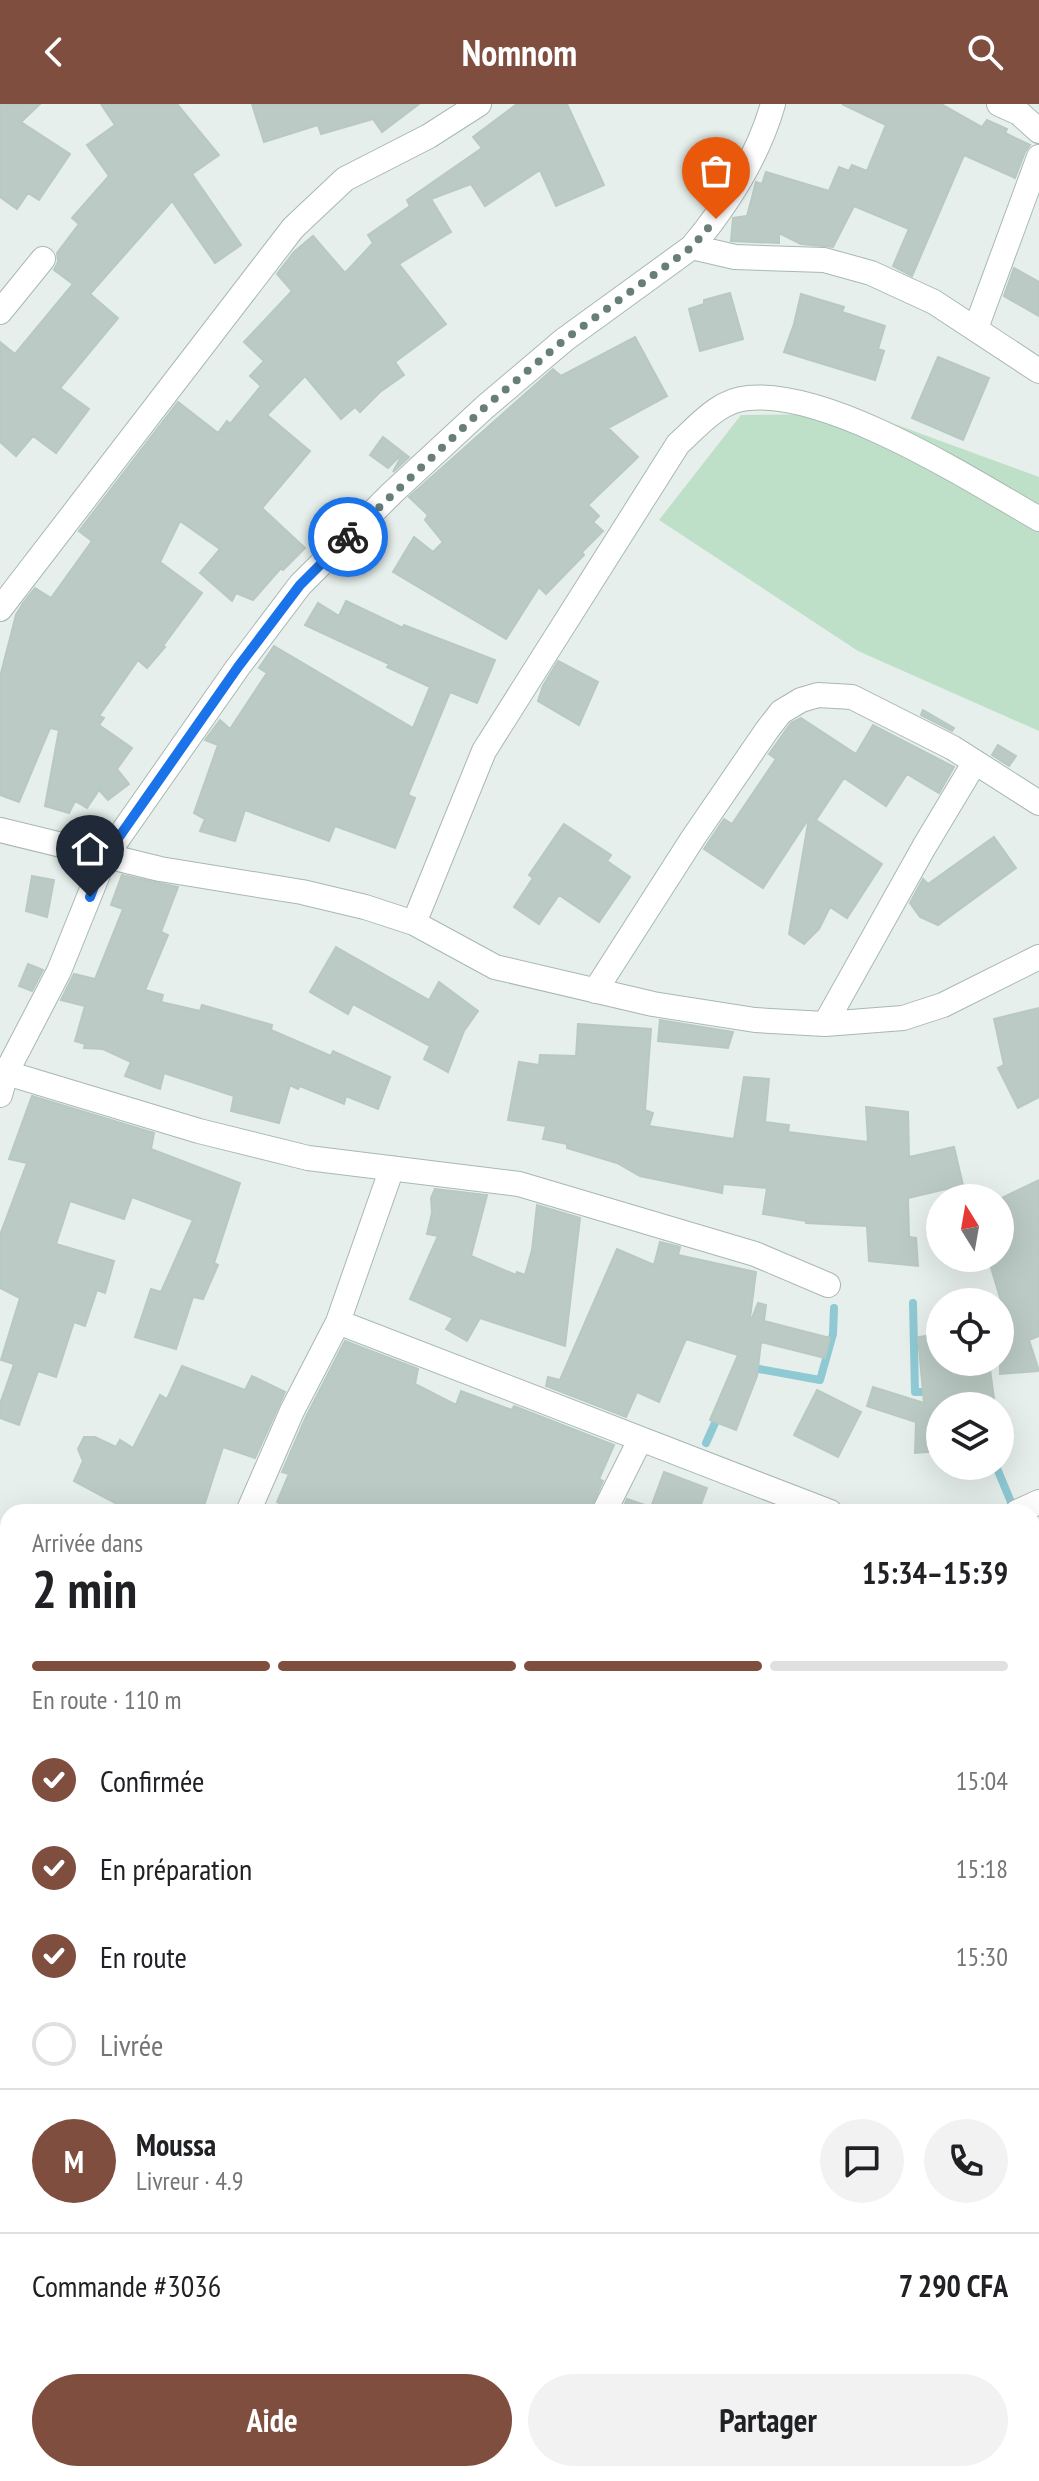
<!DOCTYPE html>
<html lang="fr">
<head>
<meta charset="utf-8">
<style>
	body { margin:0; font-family:"PT Sans Narrow",sans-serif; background:#f2f2f2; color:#202124; height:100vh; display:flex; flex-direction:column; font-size:30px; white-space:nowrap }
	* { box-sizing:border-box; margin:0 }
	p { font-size:26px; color:#757577 }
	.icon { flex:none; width:44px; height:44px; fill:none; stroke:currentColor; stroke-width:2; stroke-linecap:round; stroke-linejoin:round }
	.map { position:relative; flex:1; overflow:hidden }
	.panel { position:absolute; left:0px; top:1400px; width:1040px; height:978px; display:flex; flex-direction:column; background:#fff; border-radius:24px 24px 0 0; box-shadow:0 8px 32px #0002 }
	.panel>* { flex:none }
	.needle { width:52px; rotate:349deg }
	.fabs { position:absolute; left:926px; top:1080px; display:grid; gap:16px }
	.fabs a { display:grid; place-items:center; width:88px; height:88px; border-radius:50%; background:#fff; box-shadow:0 8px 32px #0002; font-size:40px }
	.pin { position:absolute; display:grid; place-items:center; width:68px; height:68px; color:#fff; margin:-82px -34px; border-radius:50% 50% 50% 0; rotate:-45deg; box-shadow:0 0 8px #0007 }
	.pin .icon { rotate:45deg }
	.courier { position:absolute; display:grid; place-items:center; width:80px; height:80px; margin:-40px; border:6px solid #1a73e8; border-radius:50%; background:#fff; color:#222; box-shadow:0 2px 10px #0007 }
	.head em { font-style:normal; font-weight:700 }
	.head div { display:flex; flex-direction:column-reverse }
	.head { display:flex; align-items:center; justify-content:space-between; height:136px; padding:0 32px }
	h1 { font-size:52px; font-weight:700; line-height:60px }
	.bar { display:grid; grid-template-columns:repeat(4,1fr); gap:12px 8px; align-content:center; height:96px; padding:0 32px }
	.bar i { height:10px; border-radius:6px; background:#e0e0e0 }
	.bar .current { background:#7f4e3f }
	.bar p { grid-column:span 4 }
	.line { display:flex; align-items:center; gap:20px; padding:0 32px; border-top:2px solid #e0e0e0 }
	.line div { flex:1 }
	.round { display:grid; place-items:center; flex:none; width:84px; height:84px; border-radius:42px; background:#f2f2f2 }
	ol { padding:0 32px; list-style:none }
	li { display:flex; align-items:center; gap:24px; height:88px }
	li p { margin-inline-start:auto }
	li .icon { padding:8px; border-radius:50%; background:#7f4e3f; color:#fff; stroke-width:4 }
	li:last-child { color:#757577 }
	li i { width:44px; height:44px; border:4px solid #e0e0e0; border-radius:50% }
	.action { display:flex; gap:16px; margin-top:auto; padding:16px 32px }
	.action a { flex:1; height:92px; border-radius:48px; background:#7f4e3f; color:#fff; font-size:32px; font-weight:700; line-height:92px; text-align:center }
	.action a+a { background:#f2f2f2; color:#202124 }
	header { display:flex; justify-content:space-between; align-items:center; height:104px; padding:0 32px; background:#7f4e3f; color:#fff; font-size:36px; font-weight:700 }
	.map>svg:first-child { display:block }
	.green { fill:#bfe0c8 }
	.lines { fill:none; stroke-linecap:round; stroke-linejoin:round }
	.stream { stroke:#8ec9d4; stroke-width:8 }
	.river { stroke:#8ec9d4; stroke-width:48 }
	.building { fill:#bbcac4; stroke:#b8c9c2; stroke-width:2 }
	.minor-casing { stroke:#a8b8b2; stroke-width:26 }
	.minor { stroke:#fff; stroke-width:24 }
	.done { stroke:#687f78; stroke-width:8; stroke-dasharray:0 14.4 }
	.route { stroke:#1a73e8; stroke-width:10 }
</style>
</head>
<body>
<header><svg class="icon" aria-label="back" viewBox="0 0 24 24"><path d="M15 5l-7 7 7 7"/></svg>Nomnom<svg class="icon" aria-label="search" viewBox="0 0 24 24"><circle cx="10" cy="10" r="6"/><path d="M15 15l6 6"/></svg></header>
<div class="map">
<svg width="1039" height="2377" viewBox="0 0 1039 2377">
	<rect width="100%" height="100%" fill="#e6efeb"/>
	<!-- green -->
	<path class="green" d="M867,310L1039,373V627L858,547L659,416L741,311Z"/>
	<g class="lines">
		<!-- stream -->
		<path class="stream" d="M913,1199L915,1288H933
			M748,1263L820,1276L833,1230L834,1204
			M706,1339L719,1310
			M996,1362L1011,1398"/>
		<!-- river -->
		<path class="river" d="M0,1532L8,1534
			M1032,1932L1039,1924"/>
	</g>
	<!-- building -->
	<path class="building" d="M0,0H40L21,18L70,50L39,96L28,89L17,105L0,93Z
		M101,0H177L219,51L192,70L241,141L215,159L172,97L90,190L118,214L60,284L89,305L56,349L33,332L16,352L0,338V238L15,250L73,180L54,166L58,158L57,149L79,120L72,114L109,72L87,41L115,21Z
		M252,0H419L382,28L373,15L321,30L318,21L264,38Z
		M517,0H567L604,81L556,102L540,66L485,102L471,80L431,95L451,128L399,160L446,220L395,258L404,271L380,288L360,308L355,303L341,315L305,272L267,311L310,347L262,404L305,444L283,466L281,464L253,496L236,489L232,497L200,469L220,445L180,417L160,458L202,489L163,542L165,543L147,564L138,556L99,612L104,614L99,621L132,644L117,665L129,680L108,696L99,686L87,704L75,697L69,709L45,702L59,626L50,624L19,698L0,691V573L16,511L23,499L35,484L51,494L92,437L79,427L178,298L218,329L227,317L230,320L261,282L250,272L264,257L244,238L292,187L277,170L294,148L313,132L345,169L373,139L368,131L410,102L407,96L482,44L473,33Z
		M842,0H941L982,23L987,16L1007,25L1005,29L1030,41L1025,48L1015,74L964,51L912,172L893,162L909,125L854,102L833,143L801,140L779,129V139L731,137L733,114L747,112L756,78L762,80L766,68L829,87L839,63L849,67L852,61L867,67L886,21Z
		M1014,164L1039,178V212L1004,192Z
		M730,189L743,235L700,247L689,205L704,200V196Z
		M801,190L844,203L842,208L885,222L878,245L884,247L875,276L784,248L794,220Z
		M635,233L667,292L608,324L638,353L588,401L599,412L593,418L603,427L582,448L584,451L546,490L539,483L506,535L393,468L414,433L433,448L443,438L425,416L428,411L409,393L553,265L561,272Z
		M938,253L989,274L963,336L912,314Z
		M383,333L409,353L393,368L403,349L388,364L370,351Z
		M346,497L403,524L404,521L495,556L477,599L450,588L408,691L415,694L395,744L335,722L329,737L245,706L235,737L200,727L205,715L194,709L218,641L205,636L220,616L230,625L267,569L259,564L274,542L413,624L430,583L387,563L389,560L305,521L318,499L339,512Z
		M558,557L598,578L579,621L538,597L543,582Z
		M923,606L954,624L952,627L921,611Z
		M801,614L856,650L873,621L954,663L939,689L907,670L886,702L844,674L816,716L882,760L847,814L830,803L819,825L804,840L789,830L809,714L763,784L704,745L724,715L732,720L776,655L769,650L791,619Z
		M998,641L1016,652L1009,662L992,651Z
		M564,720L611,751L607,757L630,773L599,818L559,791L539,820L514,803L533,774L529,771Z
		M994,733L1016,764L938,821L920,813L910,799L923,775L928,780Z
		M122,771L178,783L161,828L168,831L145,886L163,891L161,898L200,907L202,901L272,921L271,926L331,952L333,947L390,973L378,1005L346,992L344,1000L300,982L298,985L290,981L279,1019L231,1007L234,992L164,969L160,985L125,972L131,958L103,945L84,944L85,940L75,937L85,902L61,896L74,870L95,875L123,805L111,801Z
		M32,772L54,776L47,813L26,807Z
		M336,843L429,896L439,878L478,907L464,927L448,968L424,955L430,942L353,900L348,910L310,888Z
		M28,860L43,866L32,887L19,882Z
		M1039,904V993L1018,1004L998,964L1004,961L994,915Z
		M660,916L733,928L728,944L658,937Z
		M578,920L651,925L645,1006L653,1009L649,1022L734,1035L744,973L769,975L765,1018L789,1021L788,1028L868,1038L866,1003L908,1008L909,1053L954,1043L963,1081L908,1094L909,1133L916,1134L918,1162L869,1157L867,1122L806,1119V1117L763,1110L767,1084L723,1080L722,1089L640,1072L617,1059L567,1044V1040L543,1035L546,1022L508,1016L519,958L539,961L540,951L576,952Z
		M32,992L154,1029L151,1045L240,1079L214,1159L218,1161L203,1195L193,1193L176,1245L135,1233L151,1185L161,1188L193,1116L132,1093L124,1115L70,1097L56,1140L114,1157L105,1189L97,1186L85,1222L74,1218L56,1273L38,1267L19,1321L0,1314V1300L14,1260L1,1256L20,1194L0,1184V1131L27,1059L9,1055Z
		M1039,1076V1232L1029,1236L1039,1267L1000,1270V1201L1002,1200L989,1157L1000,1154V1095Z
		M435,1085L487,1091L471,1152L516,1171L517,1168L525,1171L532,1146L537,1101L580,1114L565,1242L480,1214L467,1237L446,1225L453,1214L410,1195L438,1132L427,1130L432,1109L431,1094Z
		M660,1138L680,1143L678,1151L756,1168L750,1214H752L758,1199L766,1201L764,1217L830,1234L825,1254L761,1238L757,1272L736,1326L710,1316L738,1251L686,1235L659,1298L637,1288L626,1313L546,1282L548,1273L560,1276L617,1145L654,1161Z
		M940,1230V1258H989L995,1302H940V1347L915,1349L916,1318L867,1302L873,1283L924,1299L918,1233Z
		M345,1237L418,1265L415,1280L456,1301L461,1287L512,1306L514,1302L614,1341L599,1375L603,1377L589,1408H298L277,1398L289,1370L282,1368L306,1313Z
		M182,1262L245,1286L252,1272L285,1288L255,1354L223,1343L202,1408H132L74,1377L83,1357L78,1345L84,1333H95L116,1343L120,1336L133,1344L160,1291L167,1295Z
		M817,1286L861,1308L838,1353L794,1331Z
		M664,1368L707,1384L698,1408H621L627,1395L651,1403Z"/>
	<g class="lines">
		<defs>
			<path id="minor" d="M999,0L1019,9L1039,27
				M692,143C727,101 758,53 773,0
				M0,208L43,155
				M976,224L1039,53
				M0,505L293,124L345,75L429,32L479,0
				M0,726L160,765L302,788L365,803L414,819L495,863L653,900L755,916L825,920L903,914L943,901L1039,853
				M414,819L484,647L678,340C698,322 719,296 748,294C830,286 968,374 1039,415
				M595,887L693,734L767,626L781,608L801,596L818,591L852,593L953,644L1039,699
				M825,920L924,743L975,658
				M0,967L199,1027L308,1054L519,1080L755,1150L828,1181
				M0,991L6,969L59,867L105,753L238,563L300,481L392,389L485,303L564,236L692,143L735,153L824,156L871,169L934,198L1039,267
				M392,1064L338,1218L830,1408
				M248,1408L292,1307L338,1218
				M604,1408L640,1336
				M1017,1408L1039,1398
				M1032,2144L1039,2140
				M1032,2200L1039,2204
				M928,2370L942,2377
				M835,2377L840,2370"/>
		</defs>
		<!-- minor casing -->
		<use href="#minor" class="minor-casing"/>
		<!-- minor -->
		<use href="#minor" class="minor"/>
	</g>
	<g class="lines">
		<!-- done -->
		<path class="done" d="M348,433L485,303L564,236L692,143L716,115"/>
		<!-- route -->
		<path class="route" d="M90,793L105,753L238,563L300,481L348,433"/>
	</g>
</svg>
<div class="fabs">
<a><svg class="needle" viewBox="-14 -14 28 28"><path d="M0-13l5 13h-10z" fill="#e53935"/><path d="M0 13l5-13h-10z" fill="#757577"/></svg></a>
<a><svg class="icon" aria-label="locate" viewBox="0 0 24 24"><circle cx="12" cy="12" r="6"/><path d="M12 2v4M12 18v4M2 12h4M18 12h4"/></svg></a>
<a><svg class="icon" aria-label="layers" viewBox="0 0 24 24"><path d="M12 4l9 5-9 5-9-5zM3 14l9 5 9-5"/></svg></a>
</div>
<div class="pin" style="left:716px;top:115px;background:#ea580c"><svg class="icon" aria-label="bag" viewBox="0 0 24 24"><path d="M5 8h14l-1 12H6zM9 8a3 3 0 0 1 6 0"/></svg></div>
<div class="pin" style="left:90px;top:793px;background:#1f2937"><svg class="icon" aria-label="home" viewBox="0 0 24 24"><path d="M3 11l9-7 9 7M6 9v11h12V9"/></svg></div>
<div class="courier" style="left:348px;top:433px"><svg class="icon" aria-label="bike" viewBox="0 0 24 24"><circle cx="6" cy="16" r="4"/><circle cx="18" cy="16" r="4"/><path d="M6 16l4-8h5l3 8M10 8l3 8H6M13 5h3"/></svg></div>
<section class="panel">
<div class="head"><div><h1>2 min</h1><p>Arrivée dans</p></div><em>15:34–15:39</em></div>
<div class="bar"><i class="current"></i><i class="current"></i><i class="current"></i><i></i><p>En route · 110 m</p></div>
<ol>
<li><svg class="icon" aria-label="check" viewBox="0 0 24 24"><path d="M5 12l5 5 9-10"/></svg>Confirmée<p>15:04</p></li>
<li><svg class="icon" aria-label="check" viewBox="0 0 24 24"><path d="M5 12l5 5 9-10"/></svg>En préparation<p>15:18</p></li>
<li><svg class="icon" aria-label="check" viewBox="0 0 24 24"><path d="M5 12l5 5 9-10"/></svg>En route<p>15:30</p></li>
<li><i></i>Livrée</li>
</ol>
<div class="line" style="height:144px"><b class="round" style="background:#7f4e3f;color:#fff">M</b><div><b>Moussa</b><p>Livreur · 4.9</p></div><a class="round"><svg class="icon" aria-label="chat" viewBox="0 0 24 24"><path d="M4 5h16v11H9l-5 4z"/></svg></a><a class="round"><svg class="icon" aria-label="phone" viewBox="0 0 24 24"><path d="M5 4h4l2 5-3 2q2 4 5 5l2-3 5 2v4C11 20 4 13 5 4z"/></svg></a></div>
<div class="line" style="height:104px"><div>Commande #3036</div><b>7 290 CFA</b></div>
<div class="action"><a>Aide</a><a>Partager</a></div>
</section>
</div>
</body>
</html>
